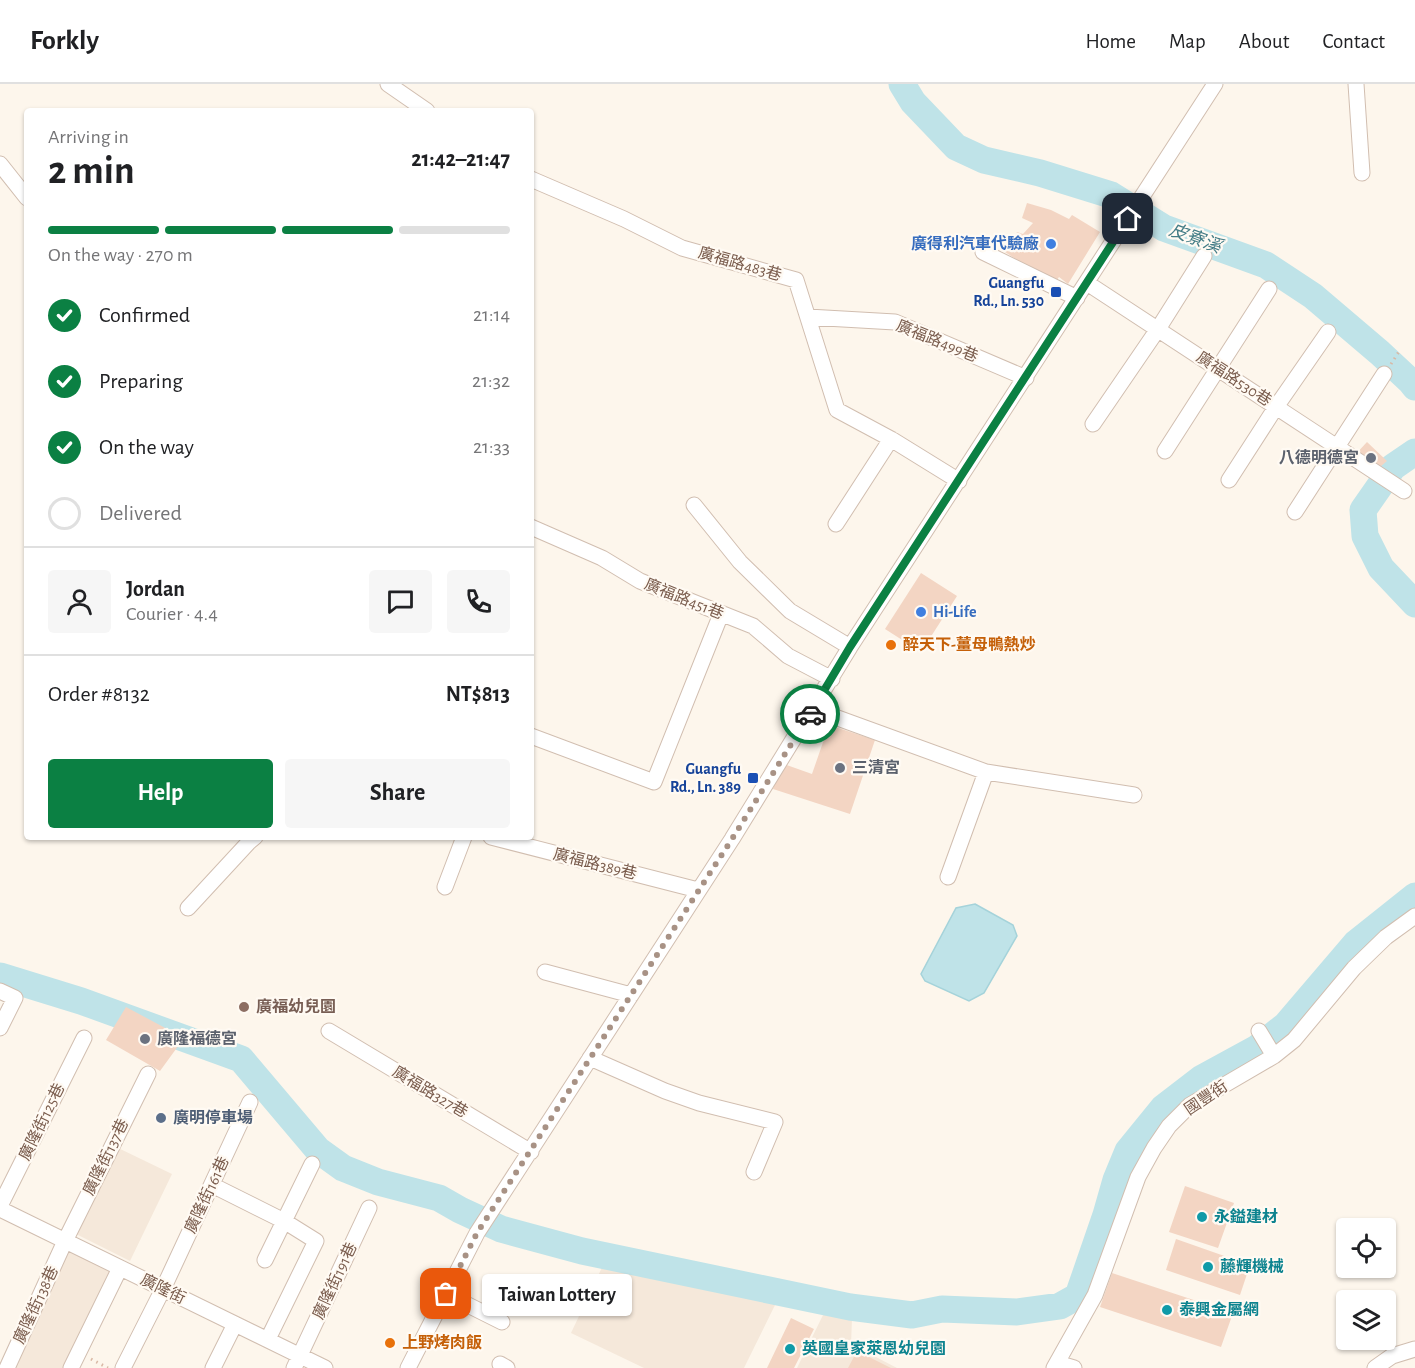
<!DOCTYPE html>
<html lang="en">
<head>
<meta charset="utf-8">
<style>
	body { margin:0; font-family:"Alegreya Sans","Noto Sans TC",sans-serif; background:#f6f6f6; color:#202124; height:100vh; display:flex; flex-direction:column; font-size:22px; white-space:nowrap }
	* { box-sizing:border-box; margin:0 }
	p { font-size:20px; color:#757577 }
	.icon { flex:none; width:33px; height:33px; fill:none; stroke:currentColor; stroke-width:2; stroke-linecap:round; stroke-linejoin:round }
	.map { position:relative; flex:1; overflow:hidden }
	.drawer { position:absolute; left:24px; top:24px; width:510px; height:732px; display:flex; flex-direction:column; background:#fff; border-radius:6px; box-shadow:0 2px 4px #0004 }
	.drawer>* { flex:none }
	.fabs { position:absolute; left:1336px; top:1134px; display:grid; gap:12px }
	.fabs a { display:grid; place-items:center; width:60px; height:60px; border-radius:6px; background:#fff; box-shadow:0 2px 4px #0004; font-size:30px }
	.pin { position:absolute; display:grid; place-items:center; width:51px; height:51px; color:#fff; margin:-26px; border-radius:12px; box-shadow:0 3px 9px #0006 }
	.courier { position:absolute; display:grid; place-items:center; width:60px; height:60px; margin:-30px; border:4px solid #0b8043; border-radius:50%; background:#fff; color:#222; box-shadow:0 2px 8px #0007 }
	.bubble { position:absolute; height:42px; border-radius:6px; background:#fff; box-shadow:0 2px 4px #0004; font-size:20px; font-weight:600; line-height:42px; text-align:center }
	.overview em { font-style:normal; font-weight:600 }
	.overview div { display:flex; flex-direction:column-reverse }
	.overview { display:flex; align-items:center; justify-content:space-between; height:102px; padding:0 24px }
	h1 { font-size:39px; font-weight:600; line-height:45px }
	.bar { display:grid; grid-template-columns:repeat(4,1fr); gap:9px 6px; align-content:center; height:72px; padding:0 24px }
	.bar i { height:8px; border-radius:4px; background:#e0e0e0 }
	.bar .active { background:#0b8043 }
	.bar p { grid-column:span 4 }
	.line { display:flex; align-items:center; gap:15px; padding:0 24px; border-top:2px solid #e0e0e0 }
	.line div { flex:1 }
	.round { display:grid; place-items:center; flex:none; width:63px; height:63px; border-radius:6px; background:#f6f6f6 }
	ol { padding:0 24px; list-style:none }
	li { display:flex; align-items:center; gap:18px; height:66px }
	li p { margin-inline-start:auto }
	li .icon { padding:6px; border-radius:50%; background:#0b8043; color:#fff; stroke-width:4 }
	li:last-child { color:#757577 }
	li i { width:33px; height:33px; border:3px solid #e0e0e0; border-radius:50% }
	.cta { display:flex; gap:12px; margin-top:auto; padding:12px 24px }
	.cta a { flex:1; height:69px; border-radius:6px; background:#0b8043; color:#fff; font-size:24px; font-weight:600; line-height:69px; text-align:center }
	.cta a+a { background:#f6f6f6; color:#202124 }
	header { display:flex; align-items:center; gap:36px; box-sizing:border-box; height:84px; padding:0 30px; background:#fff; border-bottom:2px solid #e0e0e0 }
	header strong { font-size:28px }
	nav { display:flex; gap:33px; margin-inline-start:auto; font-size:21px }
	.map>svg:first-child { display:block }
	.residential { fill:#f5e8da }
	.water { fill:#bfe3e8; stroke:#a5d3da; stroke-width:1.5 }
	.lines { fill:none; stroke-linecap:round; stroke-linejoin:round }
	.river { stroke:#bfe3e8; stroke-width:27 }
	.building { fill:#f3d5c3 }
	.minor-casing { stroke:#d1beb0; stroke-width:17 }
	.path { stroke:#d9b8a5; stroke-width:3; stroke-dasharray:1.5 4.5; stroke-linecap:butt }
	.minor { stroke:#fff; stroke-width:15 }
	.done { stroke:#a89285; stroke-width:6; stroke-dasharray:0 10.8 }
	.route { stroke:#0b8043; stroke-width:8 }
	.shop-dot { fill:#3f7fe0; stroke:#fffaf3; stroke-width:2 }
	.transit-dot { fill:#1a4fb4; stroke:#fffaf3; stroke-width:2 }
	.worship-dot { fill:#6b7280; stroke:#fffaf3; stroke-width:2 }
	.food-dot { fill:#e8710a; stroke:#fffaf3; stroke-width:2 }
	.education-dot { fill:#8d6e63; stroke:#fffaf3; stroke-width:2 }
	.service-dot { fill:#5c6f8a; stroke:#fffaf3; stroke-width:2 }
	.culture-dot { fill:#0f9aa8; stroke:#fffaf3; stroke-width:2 }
	.labels { text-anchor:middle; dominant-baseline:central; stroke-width:4.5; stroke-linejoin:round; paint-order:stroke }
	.shop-label { font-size:16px; font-weight:bold; fill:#366cbe; stroke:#fffaf3; text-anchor:end }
	.street-label { font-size:16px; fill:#7a5c4d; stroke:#fffaf3 }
	.transit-label { font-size:16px; font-weight:bold; fill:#164399; stroke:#fffaf3; text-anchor:end }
	.worship-label { font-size:16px; font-weight:bold; fill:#5b616d; stroke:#fffaf3; text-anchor:start }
	.food-label { font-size:16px; font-weight:bold; fill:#c56008; stroke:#fffaf3; text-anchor:start }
	.education-label { font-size:16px; font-weight:bold; fill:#785e54; stroke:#fffaf3; text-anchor:start }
	.service-label { font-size:16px; font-weight:bold; fill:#4e5e75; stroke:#fffaf3; text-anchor:start }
	.culture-label { font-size:16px; font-weight:bold; fill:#0d838f; stroke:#fffaf3; text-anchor:start }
	.water-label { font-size:18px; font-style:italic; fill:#437c86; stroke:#fffaf3 }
</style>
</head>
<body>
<header>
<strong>Forkly</strong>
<nav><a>Home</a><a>Map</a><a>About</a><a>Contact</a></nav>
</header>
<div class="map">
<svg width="1415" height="1284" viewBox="0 0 1415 1284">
	<rect width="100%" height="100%" fill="#fdf6ec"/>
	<!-- residential -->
	<path class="residential" d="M112,1061L172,1090L130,1177L70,1147Z
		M68,1165L113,1186L68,1284H13Z
		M605,1177L689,1197L777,1217L744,1284H644L571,1249Z
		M824,1229L852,1235L851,1260L897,1284H797Z"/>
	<!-- water -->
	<path class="water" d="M975,820L1013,841L1017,852L984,909L969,917L925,897L921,890L956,824Z"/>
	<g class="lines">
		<!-- river -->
		<path class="river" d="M902,0L913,18L956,63L984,76L1040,89L1111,111L1164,144L1266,181L1313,212L1380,269L1411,298L1415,303
			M1415,368L1393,383L1363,426L1365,452L1381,484L1415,520
			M0,892L81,917L241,975L318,1066L343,1084L378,1098L439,1114L460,1126L501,1145L582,1167L850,1223L912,1231L942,1225L1017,1228L1060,1222L1078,1212L1106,1131L1116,1096L1128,1067L1163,1024L1202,994L1257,964L1286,941L1356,859L1415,812"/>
	</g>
	<!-- building -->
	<path class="building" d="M1027,119L1051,126L1069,135L1072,131L1100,148L1068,200L1059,193L1054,200L1005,168L1015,152L1017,148L1023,150L1033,139L1022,134Z
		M1367,358L1387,377L1380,383L1354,372Z
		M921,489L957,512L921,568L885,545Z
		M829,641L875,656L850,730L773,705L781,679L812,690Z
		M126,923L184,954L160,987L106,956Z
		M1185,1102L1234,1119L1218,1164L1169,1148Z
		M1176,1155L1250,1181L1240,1211L1166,1186Z
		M1112,1189L1233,1229L1221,1263L1100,1223Z
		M791,1234L814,1245L794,1284H767Z
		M857,1267L891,1284H848Z"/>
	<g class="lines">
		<defs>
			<path id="minor" d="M388,0L427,27
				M1356,0L1362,89
				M0,80L27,114
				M531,95L624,135L682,164L796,196L837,326L891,355L959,397
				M983,168L1077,214
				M1087,199L1404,407
				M808,233L895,238L1026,294
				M1093,340L1158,245L1204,172
				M1165,367L1269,205
				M1229,396L1276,323L1328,248
				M694,421L740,478L790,527L850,563
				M1295,428L1384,290
				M836,440L891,355
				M531,443L602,474L640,497L753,542L788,572L832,595
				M813,625L986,688L1134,711
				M531,652L654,698L721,530
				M491,753L698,806
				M948,793L986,688
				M445,803L464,753
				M188,824L249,758L255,753
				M545,888L631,911
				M0,907L15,914L0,944
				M329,947L531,1068
				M1259,947L1274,972
				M590,974L665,1007L699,1019L775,1038L754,1088
				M212,1101L284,1137L316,1157L268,1255
				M0,1122L84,954
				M0,1125L325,1284
				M265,1176L312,1080
				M446,1210L502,1238
				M1057,1279L1074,1284
				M500,1280L507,1284
				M7,1284L65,1157L148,990
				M71,1284L120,1184
				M123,1284L163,1205L250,1018
				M213,1284L235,1240
				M294,1284L369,1124
				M408,1284L477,1149L732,755L850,563L1215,0
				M1054,1284L1095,1211L1138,1093L1154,1064L1169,1042L1190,1021L1274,972L1294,956L1354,884L1386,853L1415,832
				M1375,1284L1392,1272L1415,1265"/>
		</defs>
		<!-- minor casing -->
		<use href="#minor" class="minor-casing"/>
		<!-- path -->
		<path class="path" d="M1391,280L1400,266
			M91,1275L108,1284"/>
		<!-- minor -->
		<use href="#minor" class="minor"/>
	</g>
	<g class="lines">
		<!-- done -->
		<path class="done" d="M446,1210L477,1149L732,755L810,630"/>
		<!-- route -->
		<path class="route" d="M810,630L850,563L1128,135"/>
	</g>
	<!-- markers -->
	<g class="shop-dot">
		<circle cx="1051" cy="160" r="6"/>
		<circle cx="921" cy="528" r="6"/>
	</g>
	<g class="transit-dot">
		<rect x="1050" y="202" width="12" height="12" rx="3"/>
		<rect x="747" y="688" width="12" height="12" rx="3"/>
	</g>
	<g class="worship-dot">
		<circle cx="1371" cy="374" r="6"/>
		<circle cx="840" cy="684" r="6"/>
		<circle cx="145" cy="955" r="6"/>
	</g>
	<g class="food-dot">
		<circle cx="891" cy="561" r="6"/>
		<circle cx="390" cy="1259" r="6"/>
	</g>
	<circle class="education-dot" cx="244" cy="923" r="6"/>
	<circle class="service-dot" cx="161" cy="1034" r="6"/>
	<g class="culture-dot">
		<circle cx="1202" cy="1133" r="6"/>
		<circle cx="1208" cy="1183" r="6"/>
		<circle cx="1167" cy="1226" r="6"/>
		<circle cx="790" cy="1265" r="6"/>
	</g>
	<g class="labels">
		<!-- shop labels -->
		<g class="shop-label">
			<text x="1039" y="160">廣得利汽車代驗廠</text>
			<text x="933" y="528" text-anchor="start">Hi-Life</text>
		</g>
		<!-- street labels -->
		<g class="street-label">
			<text transform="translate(740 180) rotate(16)">廣福路483巷</text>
			<text transform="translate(937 257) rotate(22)">廣福路499巷</text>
			<text transform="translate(1234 295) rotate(33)">廣福路530巷</text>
			<text transform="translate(684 515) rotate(22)">廣福路451巷</text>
			<text transform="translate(595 780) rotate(14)">廣福路389巷</text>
			<text transform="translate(430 1008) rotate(31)">廣福路327巷</text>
			<text transform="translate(1206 1014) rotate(-34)">國豐街</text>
			<text transform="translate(42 1038) rotate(-64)">廣隆街125巷</text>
			<text transform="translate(106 1073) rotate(-64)">廣隆街137巷</text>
			<text transform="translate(207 1111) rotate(-65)">廣隆街161巷</text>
			<text transform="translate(335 1197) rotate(-65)">廣隆街191巷</text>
			<text transform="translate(163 1205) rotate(26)">廣隆街</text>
			<text transform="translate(36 1221) rotate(-65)">廣隆街138巷</text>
		</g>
		<!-- transit labels -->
		<g class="transit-label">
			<text x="1044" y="199">Guangfu<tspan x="1044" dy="18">Rd., Ln. 530</tspan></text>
			<text x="741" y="685">Guangfu<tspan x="741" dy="18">Rd., Ln. 389</tspan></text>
		</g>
		<!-- worship labels -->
		<g class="worship-label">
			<text x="1359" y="374" text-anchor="end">八德明德宮</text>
			<text x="852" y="684">三清宮</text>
			<text x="157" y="955">廣隆福德宮</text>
		</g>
		<!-- food labels -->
		<g class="food-label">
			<text x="903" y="561">醉天下-薑母鴨熱炒</text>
			<text x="402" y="1259">上野烤肉飯</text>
		</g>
		<!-- education labels -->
		<g class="education-label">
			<text x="256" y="923">廣福幼兒園</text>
		</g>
		<!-- service labels -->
		<g class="service-label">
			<text x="173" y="1034">廣明停車場</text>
		</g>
		<!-- culture labels -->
		<g class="culture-label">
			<text x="1214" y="1133">永鎰建材</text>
			<text x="1220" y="1183">藤輝機械</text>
			<text x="1179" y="1226">泰興金屬網</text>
			<text x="802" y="1265">英國皇家萊恩幼兒園</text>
		</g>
		<!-- water labels -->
		<g class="water-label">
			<text transform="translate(1195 155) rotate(20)">皮寮溪</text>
		</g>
	</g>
</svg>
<div class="fabs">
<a><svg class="icon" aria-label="locate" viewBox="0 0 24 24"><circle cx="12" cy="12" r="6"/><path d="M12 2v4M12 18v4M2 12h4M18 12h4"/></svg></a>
<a><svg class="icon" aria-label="layers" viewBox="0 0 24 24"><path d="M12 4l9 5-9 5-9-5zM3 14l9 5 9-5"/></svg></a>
</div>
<div class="pin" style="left:446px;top:1210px;background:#ea580c"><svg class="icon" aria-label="bag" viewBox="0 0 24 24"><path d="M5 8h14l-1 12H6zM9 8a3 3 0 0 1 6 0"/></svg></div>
<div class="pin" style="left:1128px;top:135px;background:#1f2937"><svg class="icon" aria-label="home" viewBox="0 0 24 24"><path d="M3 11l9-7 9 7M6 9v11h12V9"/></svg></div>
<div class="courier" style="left:810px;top:630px"><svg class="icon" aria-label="car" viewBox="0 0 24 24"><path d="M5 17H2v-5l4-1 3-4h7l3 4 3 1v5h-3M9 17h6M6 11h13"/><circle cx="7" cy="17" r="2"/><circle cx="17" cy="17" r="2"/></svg></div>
<div class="bubble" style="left:482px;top:1190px;width:150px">Taiwan Lottery</div>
<section class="drawer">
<div class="overview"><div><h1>2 min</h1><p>Arriving in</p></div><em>21:42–21:47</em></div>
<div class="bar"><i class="active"></i><i class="active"></i><i class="active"></i><i></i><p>On the way · 270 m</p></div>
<ol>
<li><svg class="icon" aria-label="check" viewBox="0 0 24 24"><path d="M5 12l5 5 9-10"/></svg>Confirmed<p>21:14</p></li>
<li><svg class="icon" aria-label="check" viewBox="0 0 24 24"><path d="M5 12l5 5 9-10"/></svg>Preparing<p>21:32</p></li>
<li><svg class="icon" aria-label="check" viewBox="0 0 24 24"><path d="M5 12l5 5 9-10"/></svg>On the way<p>21:33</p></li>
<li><i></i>Delivered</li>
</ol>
<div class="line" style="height:108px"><a class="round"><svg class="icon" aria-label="person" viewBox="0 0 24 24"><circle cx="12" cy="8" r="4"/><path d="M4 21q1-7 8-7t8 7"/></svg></a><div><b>Jordan</b><p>Courier · 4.4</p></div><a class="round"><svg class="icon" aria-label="chat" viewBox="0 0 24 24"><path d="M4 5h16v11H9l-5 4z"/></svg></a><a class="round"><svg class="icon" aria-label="phone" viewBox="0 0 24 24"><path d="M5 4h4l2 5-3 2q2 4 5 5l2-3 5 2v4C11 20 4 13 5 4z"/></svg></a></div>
<div class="line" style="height:78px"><div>Order #8132</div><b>NT$813</b></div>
<div class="cta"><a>Help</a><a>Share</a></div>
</section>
</div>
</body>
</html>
